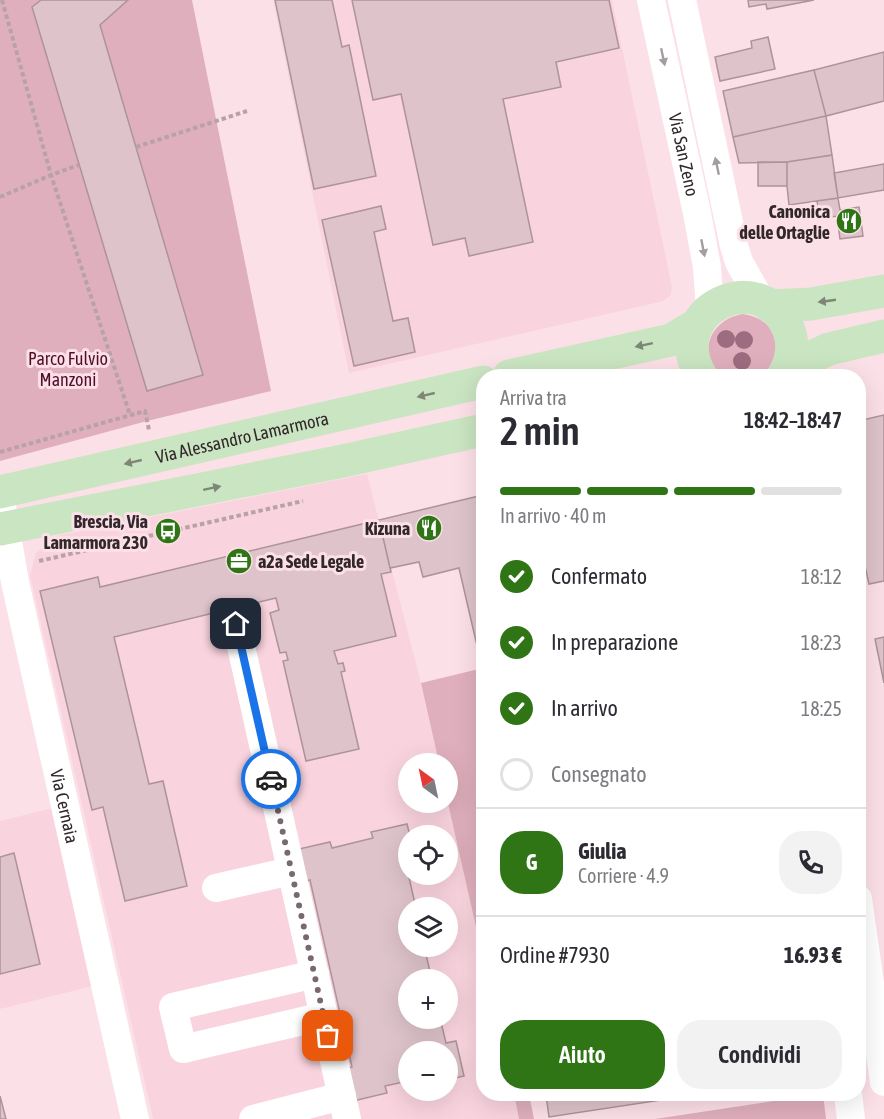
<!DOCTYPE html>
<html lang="it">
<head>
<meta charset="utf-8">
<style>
	body { margin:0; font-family:"Asap Condensed",sans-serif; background:#f2f2f3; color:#2b2b33; height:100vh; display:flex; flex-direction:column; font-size:22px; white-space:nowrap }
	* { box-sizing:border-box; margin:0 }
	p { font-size:20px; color:#7c7c81 }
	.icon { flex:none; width:33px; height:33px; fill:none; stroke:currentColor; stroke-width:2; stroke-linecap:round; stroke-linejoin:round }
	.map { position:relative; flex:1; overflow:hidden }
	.details { position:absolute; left:476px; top:369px; width:390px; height:732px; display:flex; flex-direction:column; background:#fff; border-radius:24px; box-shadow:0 6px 24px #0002 }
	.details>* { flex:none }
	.needle { width:39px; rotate:327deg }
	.fabs { position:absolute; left:398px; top:753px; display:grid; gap:12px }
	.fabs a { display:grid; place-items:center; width:60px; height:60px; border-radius:50%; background:#fff; box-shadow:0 6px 24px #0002; font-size:30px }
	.pin { position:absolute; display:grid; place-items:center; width:51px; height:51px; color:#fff; margin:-26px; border-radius:12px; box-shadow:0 3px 9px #0006 }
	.courier { position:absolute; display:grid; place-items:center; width:60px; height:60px; margin:-30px; border:4px solid #1a73e8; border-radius:50%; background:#fff; color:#222; box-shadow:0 2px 8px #0007 }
	.headline em { font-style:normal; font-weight:600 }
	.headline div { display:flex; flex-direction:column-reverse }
	.headline { display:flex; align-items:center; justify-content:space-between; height:102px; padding:0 24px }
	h1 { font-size:39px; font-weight:600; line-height:45px }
	.bar { display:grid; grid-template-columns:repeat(4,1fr); gap:9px 6px; align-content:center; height:72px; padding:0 24px }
	.bar i { height:8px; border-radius:4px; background:#e1e1e2 }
	.bar .active { background:#2f7516 }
	.bar p { grid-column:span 4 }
	.line { display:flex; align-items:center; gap:15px; padding:0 24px; border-top:2px solid #e1e1e2 }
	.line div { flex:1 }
	.round { display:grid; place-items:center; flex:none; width:63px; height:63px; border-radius:24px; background:#f2f2f3 }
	ol { padding:0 24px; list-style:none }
	li { display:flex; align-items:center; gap:18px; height:66px }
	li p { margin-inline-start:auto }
	li .icon { padding:6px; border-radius:50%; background:#2f7516; color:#fff; stroke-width:4 }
	li:last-child { color:#7c7c81 }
	li i { width:33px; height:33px; border:3px solid #e1e1e2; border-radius:50% }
	.primary-button { display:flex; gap:12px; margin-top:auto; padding:12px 24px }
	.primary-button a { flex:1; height:69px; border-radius:24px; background:#2f7516; color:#fff; font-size:24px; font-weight:600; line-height:69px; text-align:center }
	.primary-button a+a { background:#f2f2f3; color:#2b2b33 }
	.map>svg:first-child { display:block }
	.built { fill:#f9d4de; fill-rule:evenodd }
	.green { fill:#e0afbd }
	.building { fill:#dec3ca; stroke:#ad939a; stroke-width:1.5 }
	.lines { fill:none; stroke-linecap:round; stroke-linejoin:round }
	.path { stroke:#b8a2a7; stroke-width:4; stroke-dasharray:4.5 3; stroke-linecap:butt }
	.minor { stroke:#fff; stroke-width:28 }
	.major { stroke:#cae5c2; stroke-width:33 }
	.tree { fill:#9e6c80 }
	.oneway { fill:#a39ea0 }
	.oneway2 { fill:#7e8676 }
	.done { stroke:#79686d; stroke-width:6; stroke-dasharray:0 10.8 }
	.route { stroke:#1a73e8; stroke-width:8 }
	.labels { text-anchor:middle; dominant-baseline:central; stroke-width:6; stroke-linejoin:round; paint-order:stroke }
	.street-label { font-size:18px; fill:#32282b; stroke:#fce0e7 }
	.poi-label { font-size:18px; font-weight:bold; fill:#32282b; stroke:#fce0e7; text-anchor:end }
	.park-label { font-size:18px; fill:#510e2b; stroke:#fce0e7 }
</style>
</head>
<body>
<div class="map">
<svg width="884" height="1119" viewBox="0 0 884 1119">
	<rect width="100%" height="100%" fill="#fce0e7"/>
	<!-- built -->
	<path class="built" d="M273,0H612L672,287L671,295L663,301L655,303L349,373Z
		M367,474L421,683L439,763L408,764V802H447V799L483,958V1094H514L519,1119H153L30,575L36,553L56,536ZM408,836H447V874H408ZM408,908H447V946H408ZM408,980H447V1018H408ZM408,1052H447V1090H408Z
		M57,807L97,985L0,1009V821Z"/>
	<!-- green -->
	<path class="green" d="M0,0H41L33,8L147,391L203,375L100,25L128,0H192L271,391L147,421L0,461Z
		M743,314C766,317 780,333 775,357C773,366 770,371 763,376H723C695,355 710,319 743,314Z
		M483,668V958L447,799V764L439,763L421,683Z
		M514,1094H529L534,1119H519Z
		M819,1094H823L826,1119H655Z"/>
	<!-- building -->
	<path class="building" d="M41,0H128L100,25L203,375L147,391L32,7Z
		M275,0H332L342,47L349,45L376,176L314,189Z
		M352,0H609L619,48L556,62L561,87L503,99L533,242L469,256L465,238L433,245L401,94L373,100Z
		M748,0H814L767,9L766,4L749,7Z
		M768,37L775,69L720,81L715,57L752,48L751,41Z
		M884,52V101L826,116L814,70Z
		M814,70L826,116L733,137L723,91Z
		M826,116L832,155L787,162L739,163L733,137Z
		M832,155L838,198L789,205L787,186V162Z
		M758,162H787V186H758Z
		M884,164V190L838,198L834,173Z
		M838,198L840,210L859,207L863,236L840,239L837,216L819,219L817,201Z
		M381,206L386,229L374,232L393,321L408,318L415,352L354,366L322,220Z
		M884,415V581L869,584L858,535V421Z
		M483,495V648L478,650L459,568L423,577L419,562L390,568L379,520Z
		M379,520L391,572L381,574L396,636L334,651L338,664L343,663L345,671L341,672L359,749L306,761L283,661L288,660L286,652L280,653L270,613L279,610L276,598L114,637L149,784L163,781L187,886L125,901L103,807L92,810L40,591L98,577L100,587Z
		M884,637V683L875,639Z
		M407,824L410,836H408V860H405L416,908H408V946H424L432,980H408V1018H440L446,1043L456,1041L464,1076L447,1080V1052H408V1081L385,1086L387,1093L353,1101L346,1068L352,1067L310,880L306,881L299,849L330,842L332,848L373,838L371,832Z
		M14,853L40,964L0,974V857Z
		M559,1094H674L675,1098L549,1117L546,1095Z
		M0,1096L6,1119H0Z"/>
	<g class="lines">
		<!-- path -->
		<path class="path" d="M2,0L51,175L130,415
			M136,147L247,111
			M0,197L51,175L79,165
			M0,452L145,411L149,430
			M39,561L303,501"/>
		<!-- minor -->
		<g class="minor">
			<path id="s1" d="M651,0L697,213L707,267L710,309"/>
			<path d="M682,0L734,246L739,262L761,301"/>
			<path id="s2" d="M0,495L15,582L135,1119"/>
			<path d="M236,624L347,1119"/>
			<path d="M216,888L291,871"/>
			<path d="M858,899L884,1082"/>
			<path d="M315,974L173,1007L183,1049L324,1016"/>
			<path d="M848,1094L851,1119"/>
			<path d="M253,1119L342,1096"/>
		</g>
		<!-- major -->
		<g class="major">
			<path d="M770,306L811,304L884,291"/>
			<path d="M788,368L829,349L884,336"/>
			<path d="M509,376L671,340L698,324"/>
			<path d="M701,376C662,310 761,264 788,328C795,345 792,361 783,376"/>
			<path id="s3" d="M0,492L483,382"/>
			<path d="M0,529L338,462L483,430"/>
		</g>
	</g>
	<!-- trees -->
	<g class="tree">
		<circle cx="726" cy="339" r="9"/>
		<circle cx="744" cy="340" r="9"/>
		<circle cx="742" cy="361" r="9"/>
	</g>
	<!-- one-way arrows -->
	<defs><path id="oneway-solid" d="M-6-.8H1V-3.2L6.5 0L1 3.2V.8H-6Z" transform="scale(1.5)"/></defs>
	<g class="oneway">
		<use href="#oneway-solid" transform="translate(663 57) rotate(78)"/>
		<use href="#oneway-solid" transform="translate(717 166) rotate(-102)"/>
		<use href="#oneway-solid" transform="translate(703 248) rotate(79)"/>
	</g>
	<g class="oneway2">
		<use href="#oneway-solid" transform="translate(827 301) rotate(172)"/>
		<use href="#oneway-solid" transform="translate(644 345) rotate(168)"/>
		<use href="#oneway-solid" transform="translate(426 395) rotate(167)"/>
		<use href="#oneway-solid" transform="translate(133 462) rotate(167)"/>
		<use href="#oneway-solid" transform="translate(212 488) rotate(-12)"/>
	</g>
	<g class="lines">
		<!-- done -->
		<path class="done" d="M271,779L328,1036"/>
		<!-- route -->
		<path class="route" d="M236,624L271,779"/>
	</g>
	<!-- icons -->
	<defs>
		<symbol id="restaurant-disc" viewBox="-11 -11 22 22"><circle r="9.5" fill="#2f7516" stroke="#fce0e7"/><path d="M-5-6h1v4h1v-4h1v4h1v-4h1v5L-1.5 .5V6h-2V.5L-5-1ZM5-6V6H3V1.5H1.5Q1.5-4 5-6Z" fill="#fff"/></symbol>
		<symbol id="bus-disc" viewBox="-11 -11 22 22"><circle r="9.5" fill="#2f7516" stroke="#fce0e7"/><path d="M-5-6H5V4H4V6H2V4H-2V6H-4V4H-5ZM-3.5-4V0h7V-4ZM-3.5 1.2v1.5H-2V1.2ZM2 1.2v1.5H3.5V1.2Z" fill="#fff"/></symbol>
		<symbol id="office-disc" viewBox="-11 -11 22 22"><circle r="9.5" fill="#2f7516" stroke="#fce0e7"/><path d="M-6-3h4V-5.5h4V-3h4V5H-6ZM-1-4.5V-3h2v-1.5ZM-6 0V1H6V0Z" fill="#fff"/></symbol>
	</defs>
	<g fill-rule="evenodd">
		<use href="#restaurant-disc" x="834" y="206" width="30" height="30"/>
		<use href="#restaurant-disc" x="414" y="513" width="30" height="30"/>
		<use href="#bus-disc" x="153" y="516" width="30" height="30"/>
		<use href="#office-disc" x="224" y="546" width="30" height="30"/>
	</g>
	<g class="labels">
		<!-- street labels -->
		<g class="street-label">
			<text stroke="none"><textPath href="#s1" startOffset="158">Via San Zeno</textPath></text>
			<text stroke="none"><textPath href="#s3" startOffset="248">Via Alessandro Lamarmora</textPath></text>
			<text stroke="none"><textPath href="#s2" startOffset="318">Via Cernaia</textPath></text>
		</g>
		<!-- poi labels -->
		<g class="poi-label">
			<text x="830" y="211">Canonica<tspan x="830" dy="21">delle Ortaglie</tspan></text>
			<text x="148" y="521">Brescia, Via<tspan x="148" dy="21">Lamarmora 230</tspan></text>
			<text x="410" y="528">Kizuna</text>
			<text x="258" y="561" text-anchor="start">a2a Sede Legale</text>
		</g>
		<!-- park labels -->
		<g class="park-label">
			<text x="68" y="358">Parco Fulvio<tspan x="68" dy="21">Manzoni</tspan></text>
		</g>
	</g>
</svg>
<div class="fabs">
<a><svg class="needle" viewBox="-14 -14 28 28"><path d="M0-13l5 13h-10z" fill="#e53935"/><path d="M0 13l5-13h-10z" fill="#7c7c81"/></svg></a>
<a><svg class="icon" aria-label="locate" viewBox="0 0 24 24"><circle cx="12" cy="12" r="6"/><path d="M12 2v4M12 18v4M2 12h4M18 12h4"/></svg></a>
<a><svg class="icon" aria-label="layers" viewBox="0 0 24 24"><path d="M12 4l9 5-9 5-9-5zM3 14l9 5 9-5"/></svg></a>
<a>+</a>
<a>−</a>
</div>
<div class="pin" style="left:328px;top:1036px;background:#ea580c"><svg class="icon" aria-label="bag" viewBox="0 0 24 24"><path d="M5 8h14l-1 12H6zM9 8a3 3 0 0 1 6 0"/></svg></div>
<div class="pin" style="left:236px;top:624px;background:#1f2937"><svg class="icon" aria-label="home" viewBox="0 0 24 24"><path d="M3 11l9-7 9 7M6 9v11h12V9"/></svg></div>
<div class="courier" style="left:271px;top:779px"><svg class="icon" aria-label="car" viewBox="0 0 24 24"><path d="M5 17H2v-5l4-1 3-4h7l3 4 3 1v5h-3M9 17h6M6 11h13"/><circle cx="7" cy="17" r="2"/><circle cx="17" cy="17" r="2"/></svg></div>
<section class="details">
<div class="headline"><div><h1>2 min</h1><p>Arriva tra</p></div><em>18:42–18:47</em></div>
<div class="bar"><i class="active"></i><i class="active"></i><i class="active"></i><i></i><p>In arrivo · 40 m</p></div>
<ol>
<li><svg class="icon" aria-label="check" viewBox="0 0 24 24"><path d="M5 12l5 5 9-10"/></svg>Confermato<p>18:12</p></li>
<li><svg class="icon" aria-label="check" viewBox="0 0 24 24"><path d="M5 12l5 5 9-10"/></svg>In preparazione<p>18:23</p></li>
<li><svg class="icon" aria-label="check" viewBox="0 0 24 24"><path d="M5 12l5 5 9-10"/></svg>In arrivo<p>18:25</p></li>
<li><i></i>Consegnato</li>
</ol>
<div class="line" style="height:108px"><b class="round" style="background:#2f7516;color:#fff">G</b><div><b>Giulia</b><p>Corriere · 4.9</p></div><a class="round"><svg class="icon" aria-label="phone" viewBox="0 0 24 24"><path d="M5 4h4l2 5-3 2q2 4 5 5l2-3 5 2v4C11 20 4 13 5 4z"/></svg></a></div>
<div class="line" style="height:78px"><div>Ordine #7930</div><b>16.93 €</b></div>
<div class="primary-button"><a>Aiuto</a><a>Condividi</a></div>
</section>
</div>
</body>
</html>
